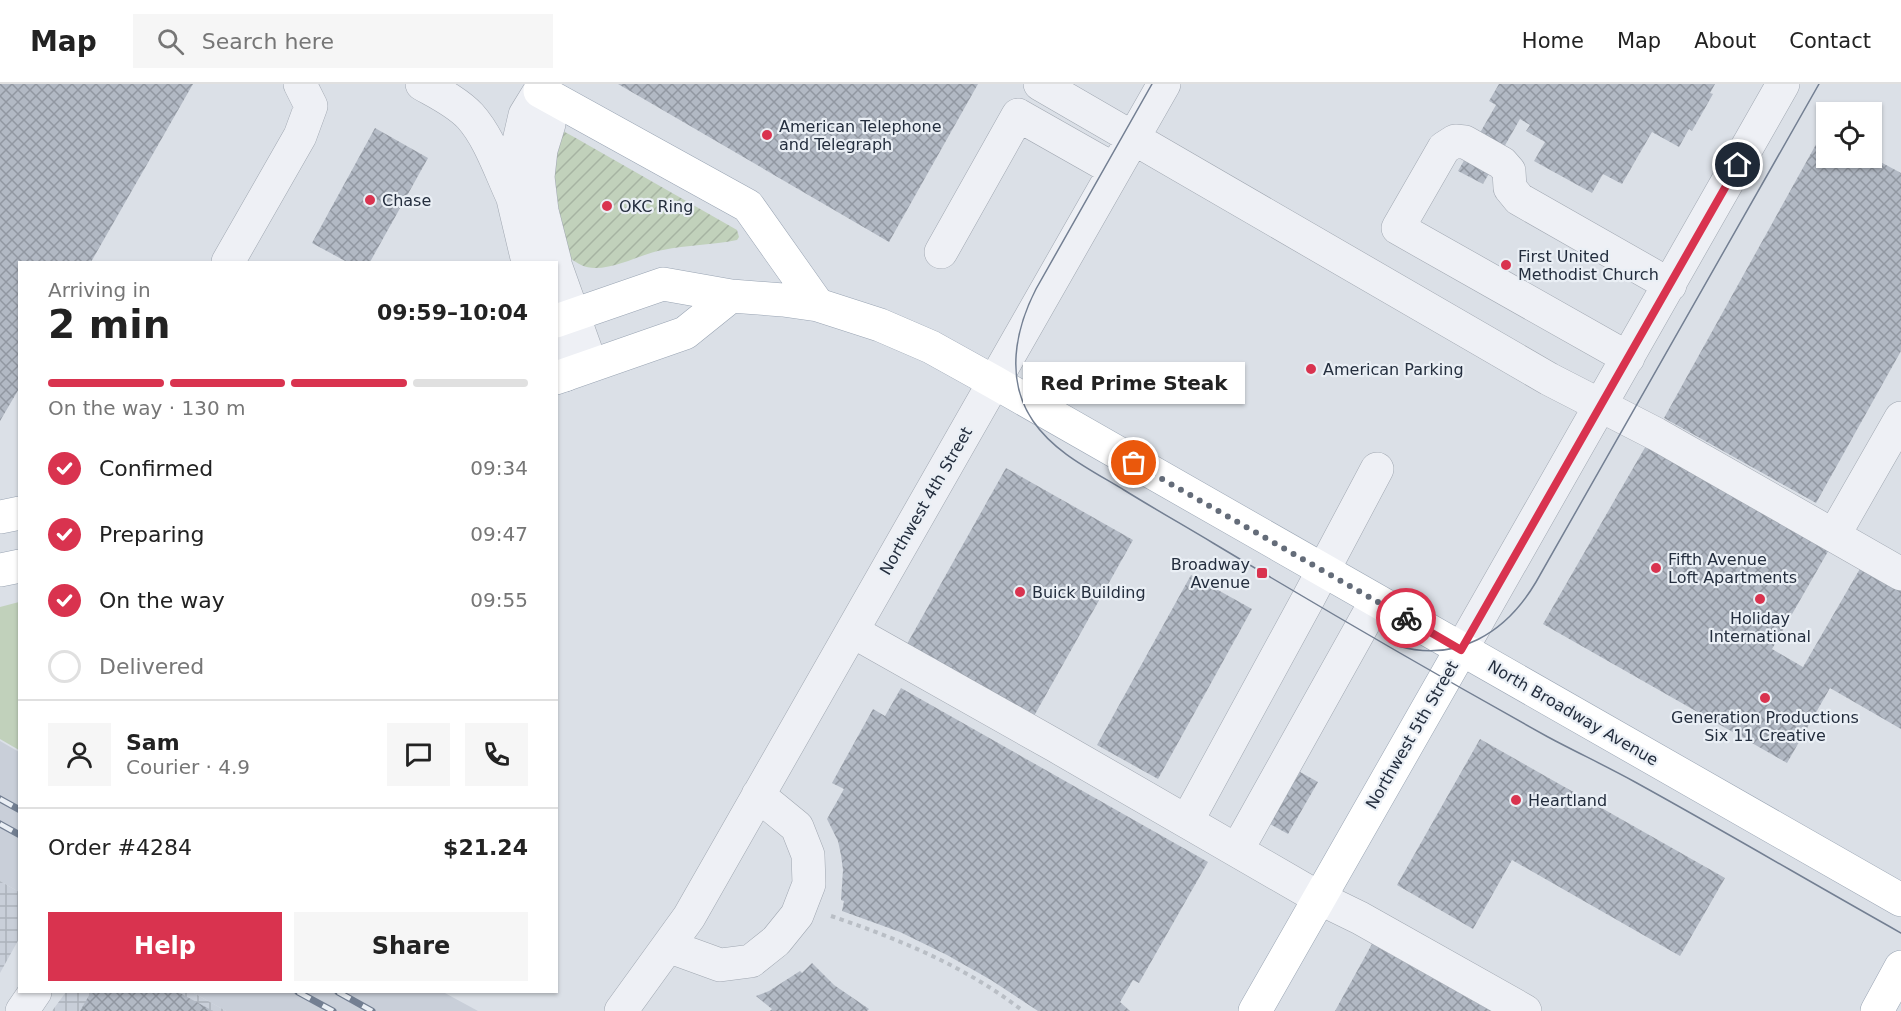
<!DOCTYPE html>
<html lang="en">
<head>
<meta charset="utf-8">
<style>
	body { margin:0; font-family:"DejaVu Sans",sans-serif; background:#f6f6f6; color:#222; height:100vh; display:flex; flex-direction:column; font-size:22px; white-space:nowrap }
	* { box-sizing:border-box; margin:0 }
	p { font-size:20px; color:#767676 }
	.icon { flex:none; width:33px; height:33px; fill:none; stroke:currentColor; stroke-width:2; stroke-linecap:round; stroke-linejoin:round }
	.map { position:relative; flex:1; overflow:hidden }
	.details { position:absolute; left:18px; top:177px; width:540px; height:732px; display:flex; flex-direction:column; background:#fff; border-radius:0px; box-shadow:0 2px 4px #0004 }
	.details>* { flex:none }
	.controls { position:absolute; left:1816px; top:18px; display:grid; gap:12px }
	.controls a { display:grid; place-items:center; width:66px; height:66px; border-radius:0px; background:#fff; box-shadow:0 2px 4px #0004; font-size:30px }
	.pin { position:absolute; display:grid; place-items:center; width:51px; height:51px; color:#fff; margin:-26px; border:3px solid #fff; border-radius:50%; box-shadow:0 2px 6px #0007 }
	.courier { position:absolute; display:grid; place-items:center; width:60px; height:60px; margin:-30px; border:4px solid #d9334f; border-radius:50%; background:#fff; color:#222; box-shadow:0 2px 8px #0007 }
	.bubble { position:absolute; height:42px; border-radius:0px; background:#fff; box-shadow:0 2px 4px #0004; font-size:20px; font-weight:600; line-height:42px; text-align:center }
	.head em { font-style:normal; font-weight:600 }
	.head div { display:flex; flex-direction:column-reverse }
	.head { display:flex; align-items:center; justify-content:space-between; height:102px; padding:0 30px }
	h1 { font-size:39px; font-weight:600; line-height:45px }
	.bar { display:grid; grid-template-columns:repeat(4,1fr); gap:9px 6px; align-content:center; height:72px; padding:0 30px }
	.bar i { height:8px; border-radius:4px; background:#e0e0e0 }
	.bar .active { background:#d9334f }
	.bar p { grid-column:span 4 }
	.line { display:flex; align-items:center; gap:15px; padding:0 30px; border-top:2px solid #e0e0e0 }
	.line div { flex:1 }
	.round { display:grid; place-items:center; flex:none; width:63px; height:63px; border-radius:0px; background:#f6f6f6 }
	ol { padding:0 30px; list-style:none }
	li { display:flex; align-items:center; gap:18px; height:66px }
	li p { margin-inline-start:auto }
	li .icon { padding:6px; border-radius:50%; background:#d9334f; color:#fff; stroke-width:4 }
	li:last-child { color:#767676 }
	li i { width:33px; height:33px; border:3px solid #e0e0e0; border-radius:50% }
	.cta { display:flex; gap:12px; margin-top:auto; padding:12px 30px }
	.cta a { flex:1; height:69px; border-radius:0px; background:#d9334f; color:#fff; font-size:24px; font-weight:600; line-height:69px; text-align:center }
	.cta a+a { background:#f6f6f6; color:#222 }
	header { display:flex; align-items:center; gap:36px; box-sizing:border-box; height:84px; padding:0 30px; background:#fff; border-bottom:2px solid #e0e0e0 }
	header strong { font-size:28px }
	nav { display:flex; gap:33px; margin-inline-start:auto; font-size:21px }
	.search { width:420px; height:54px; background:#f6f6f6; display:flex; align-items:center; gap:15px; box-sizing:border-box; padding:0 21px; border-radius:0px; color:#767676; font-size:22px }
	.map>svg:first-child { display:block }
	.built { fill:#c9cfd9 }
	.industrial { fill:url(#industrial-grid) }
	.park { fill:#c1d1bb }
	.garden { fill:url(#garden-furrows) }
	.building { fill:url(#building-cross-hatch) }
	.lines { fill:none; stroke-linecap:round; stroke-linejoin:round }
	.minor-casing { stroke:#a0a7b1; stroke-width:34 }
	.major-casing { stroke:#99a4b3; stroke-width:34 }
	.path { stroke:#b9bec5; stroke-width:4; stroke-dasharray:4.5 4.5; stroke-linecap:butt }
	.minor { stroke:#eef0f5; stroke-width:33 }
	.major { stroke:#fff; stroke-width:33 }
	.tram { stroke:#737f92; stroke-width:1.5 }
	.rail-casing { stroke:#737f92; stroke-width:7 }
	.rail { stroke:#eaeff5; stroke-width:4.5; stroke-dasharray:14; stroke-linecap:butt }
	.done { stroke:#646c79; stroke-width:6; stroke-dasharray:0 10.8 }
	.route { stroke:#d9334f; stroke-width:8 }
	.poi-dot { fill:#d9334f; stroke:#eaeff5; stroke-width:2 }
	.labels { text-anchor:middle; dominant-baseline:central; stroke-width:4.5; stroke-linejoin:round; paint-order:stroke }
	.poi-label { font-size:16px; fill:#242e3e; stroke:#eaeff5; text-anchor:start }
	.street-label { font-size:16px; fill:#242e3e; stroke:#eaeff5 }
</style>
</head>
<body>
<header>
<strong>Map</strong>
<div class="search"><svg class="icon" aria-label="search" viewBox="0 0 24 24"><circle cx="10" cy="10" r="6"/><path d="M15 15l6 6"/></svg>Search here</div>
<nav><a>Home</a><a>Map</a><a>About</a><a>Contact</a></nav>
</header>
<div class="map">
<svg width="1901" height="927" viewBox="0 0 1901 927">
	<defs>
		<pattern id="industrial-grid" width="8" height="8" patternUnits="userSpaceOnUse" patternTransform="scale(1.5)"><rect width="8" height="8" fill="#c9cfd9"/><path d="M0 4h8M4 0v8" fill="none" stroke="#acb2bb"/></pattern>
		<pattern id="garden-furrows" width="10" height="10" patternUnits="userSpaceOnUse" patternTransform="scale(1.5)"><rect width="10" height="10" fill="#c1d1bb"/><path d="M-1 1l2-2M0 10L10 0M9 11l2-2" fill="none" stroke="#a6b4a2"/></pattern>
		<pattern id="building-cross-hatch" width="8" height="8" patternUnits="userSpaceOnUse" patternTransform="scale(1.5)"><rect width="8" height="8" fill="#b2b9c4"/><path d="M0 0l8 8M0 8l8-8" fill="none" stroke="#9197a1"/></pattern>
	</defs>
	<rect width="100%" height="100%" fill="#dbe0e7"/>
	<!-- built -->
	<path class="built" d="M0,657L19,668V808L0,797Z
		M192,908H443L478,927H226Z"/>
	<!-- industrial -->
	<path class="industrial" d="M0,797L19,808L20,853L0,889Z
		M66,908H192L226,927H52Z"/>
	<!-- park -->
	<path class="park" d="M19,518H20L19,666L0,655V523Z"/>
	<!-- garden -->
	<path class="garden" d="M559,47H563L574,53L737,146L739,153L737,156C712,161 687,161 663,166C640,170 619,184 595,184C585,184 578,180 570,174L550,106Z"/>
	<!-- building -->
	<path class="building" d="M0,0H193L91,178H20V303L0,337Z
		M618,0H978L889,158Z
		M1499,0H1715L1710,9L1713,10L1692,47L1689,45L1679,63L1652,48L1622,100L1603,90L1592,109L1534,77L1545,58L1526,47L1530,41L1520,35L1483,100L1458,87L1496,21L1489,17Z
		M375,44L428,74L370,178H347L312,159Z
		M1824,46L1827,48V74H1873L1901,89V267L1816,419L1664,334Z
		M1647,360L1830,464L1772,565L1803,583L1861,483L1901,505V645L1830,604L1787,679L1543,540Z
		M1006,384L1133,456L1034,632L907,560Z
		M1191,491L1252,525L1158,695L1097,661Z
		M901,604L1208,778L1139,899L1133,896L1120,918L1130,927H1038L991,896L947,871L900,848L842,827L844,817L841,816L843,786L841,771L838,757L827,735L844,705L832,699L873,625L885,632Z
		M1480,655L1725,794L1680,872L1512,776L1473,845L1397,801Z
		M1300,688L1318,698L1288,750L1270,740Z
		M1372,860L1491,927H1335Z
		M812,879L834,901L869,925L867,927H770L772,925L756,912L769,907L800,887L802,889Z
		M91,908H178L213,927H80Z"/>
	<g class="lines">
		<defs>
			<path id="minor" d="M422,0C438,9 457,18 470,32C489,53 500,86 512,112
				M1040,0L1549,295L1656,350L1901,490
				M540,7L549,40L541,66L538,93L542,127L555,178
				M941,168L1018,31L1115,86
				M228,178L300,52L311,22L300,0
				M528,178L513,115L516,70L525,31L544,0
				M556,183L591,281
				M556,265L565,291
				M1628,274L1398,144L1444,64L1455,57L1465,58L1502,79L1509,87L1510,104L1519,115L1670,201
				M1834,451L1901,334
				M852,547L1056,662L1319,814L1360,834L1525,927
				M1461,566L1783,0
				M1187,737L1308,515L1377,385
				M1237,766L1376,517
				M676,865L720,881L751,877L776,857L797,831L809,800L808,771L797,743L758,711
				M22,927L35,908
				M621,927L689,833L1164,0"/>
			<path id="major" d="M540,7L748,122L818,221
				M556,237L663,200L731,212L783,216L818,221L880,241L931,263L994,298L1901,816
				M556,294L685,249L731,212
				M0,433L20,429
				M0,486L20,482
				M1255,927L1461,566
				M1877,927L1901,883"/>
		</defs>
		<!-- minor casing -->
		<use href="#minor" class="minor-casing"/>
		<!-- major casing -->
		<use href="#major" class="major-casing"/>
		<!-- path -->
		<path class="path" d="M831,832C899,855 967,883 1023,927"/>
		<!-- minor -->
		<use href="#minor" class="minor"/>
		<!-- major -->
		<use href="#major" class="major"/>
		<!-- tram -->
		<path class="tram" d="M1152,0L1036,205C1015,246 1005,296 1033,337C1055,369 1091,386 1124,406C1153,424 1183,441 1213,459C1323,525 1435,590 1548,653C1576,668 1606,682 1635,698C1724,747 1812,799 1901,849
			M1398,562C1457,579 1506,549 1536,498L1819,0"/>
		<defs>
			<path id="rail" d="M0,715L20,726
				M0,740L20,751
				M298,908L333,927
				M338,908L372,927"/>
		</defs>
		<!-- rail casing -->
		<use href="#rail" class="rail-casing"/>
		<!-- rail -->
		<use href="#rail" class="rail"/>
	</g>
	<g class="lines">
		<!-- done -->
		<path class="done" d="M1134,379L1406,534"/>
		<!-- route -->
		<path class="route" d="M1406,534L1461,566L1738,81"/>
	</g>
	<!-- markers -->
	<g class="poi-dot">
		<circle cx="767" cy="51" r="6"/>
		<circle cx="370" cy="116" r="6"/>
		<circle cx="607" cy="122" r="6"/>
		<circle cx="1506" cy="181" r="6"/>
		<circle cx="1311" cy="285" r="6"/>
		<circle cx="1656" cy="484" r="6"/>
		<rect x="1256" y="483" width="12" height="12" rx="3"/>
		<circle cx="1020" cy="508" r="6"/>
		<circle cx="1760" cy="515" r="6"/>
		<circle cx="1765" cy="614" r="6"/>
		<circle cx="1516" cy="716" r="6"/>
	</g>
	<g class="labels">
		<!-- poi labels -->
		<g class="poi-label">
			<text x="779" y="42">American Telephone<tspan x="779" dy="18">and Telegraph</tspan></text>
			<text x="382" y="116">Chase</text>
			<text x="619" y="122">OKC Ring</text>
			<text x="1518" y="172">First United<tspan x="1518" dy="18">Methodist Church</tspan></text>
			<text x="1323" y="285">American Parking</text>
			<text x="1668" y="475">Fifth Avenue<tspan x="1668" dy="18">Loft Apartments</tspan></text>
			<text x="1250" y="480" text-anchor="end">Broadway<tspan x="1250" dy="18">Avenue</tspan></text>
			<text x="1032" y="508">Buick Building</text>
			<text x="1760" y="534" text-anchor="middle">Holiday<tspan x="1760" dy="18">International</tspan></text>
			<text x="1765" y="633" text-anchor="middle">Generation Productions<tspan x="1765" dy="18">Six 11 Creative</tspan></text>
			<text x="1528" y="716">Heartland</text>
		</g>
		<!-- street labels -->
		<g class="street-label">
			<text transform="translate(926 417) rotate(-60)">Northwest 4th Street</text>
			<text transform="translate(1573 629) rotate(30)">North Broadway Avenue</text>
			<text transform="translate(1412 651) rotate(-60)">Northwest 5th Street</text>
		</g>
	</g>
</svg>
<div class="controls">
<a><svg class="icon" aria-label="locate" viewBox="0 0 24 24"><circle cx="12" cy="12" r="6"/><path d="M12 2v4M12 18v4M2 12h4M18 12h4"/></svg></a>
</div>
<div class="pin" style="left:1134px;top:379px;background:#ea580c"><svg class="icon" aria-label="bag" viewBox="0 0 24 24"><path d="M5 8h14l-1 12H6zM9 8a3 3 0 0 1 6 0"/></svg></div>
<div class="pin" style="left:1738px;top:81px;background:#1f2937"><svg class="icon" aria-label="home" viewBox="0 0 24 24"><path d="M3 11l9-7 9 7M6 9v11h12V9"/></svg></div>
<div class="courier" style="left:1406px;top:534px"><svg class="icon" aria-label="bike" viewBox="0 0 24 24"><circle cx="6" cy="16" r="4"/><circle cx="18" cy="16" r="4"/><path d="M6 16l4-8h5l3 8M10 8l3 8H6M13 5h3"/></svg></div>
<div class="bubble" style="left:1023px;top:278px;width:222px">Red Prime Steak</div>
<section class="details">
<div class="head"><div><h1>2 min</h1><p>Arriving in</p></div><em>09:59–10:04</em></div>
<div class="bar"><i class="active"></i><i class="active"></i><i class="active"></i><i></i><p>On the way · 130 m</p></div>
<ol>
<li><svg class="icon" aria-label="check" viewBox="0 0 24 24"><path d="M5 12l5 5 9-10"/></svg>Confirmed<p>09:34</p></li>
<li><svg class="icon" aria-label="check" viewBox="0 0 24 24"><path d="M5 12l5 5 9-10"/></svg>Preparing<p>09:47</p></li>
<li><svg class="icon" aria-label="check" viewBox="0 0 24 24"><path d="M5 12l5 5 9-10"/></svg>On the way<p>09:55</p></li>
<li><i></i>Delivered</li>
</ol>
<div class="line" style="height:108px"><a class="round"><svg class="icon" aria-label="person" viewBox="0 0 24 24"><circle cx="12" cy="8" r="4"/><path d="M4 21q1-7 8-7t8 7"/></svg></a><div><b>Sam</b><p>Courier · 4.9</p></div><a class="round"><svg class="icon" aria-label="chat" viewBox="0 0 24 24"><path d="M4 5h16v11H9l-5 4z"/></svg></a><a class="round"><svg class="icon" aria-label="phone" viewBox="0 0 24 24"><path d="M5 4h4l2 5-3 2q2 4 5 5l2-3 5 2v4C11 20 4 13 5 4z"/></svg></a></div>
<div class="line" style="height:78px"><div>Order #4284</div><b>$21.24</b></div>
<div class="cta"><a>Help</a><a>Share</a></div>
</section>
</div>
</body>
</html>
